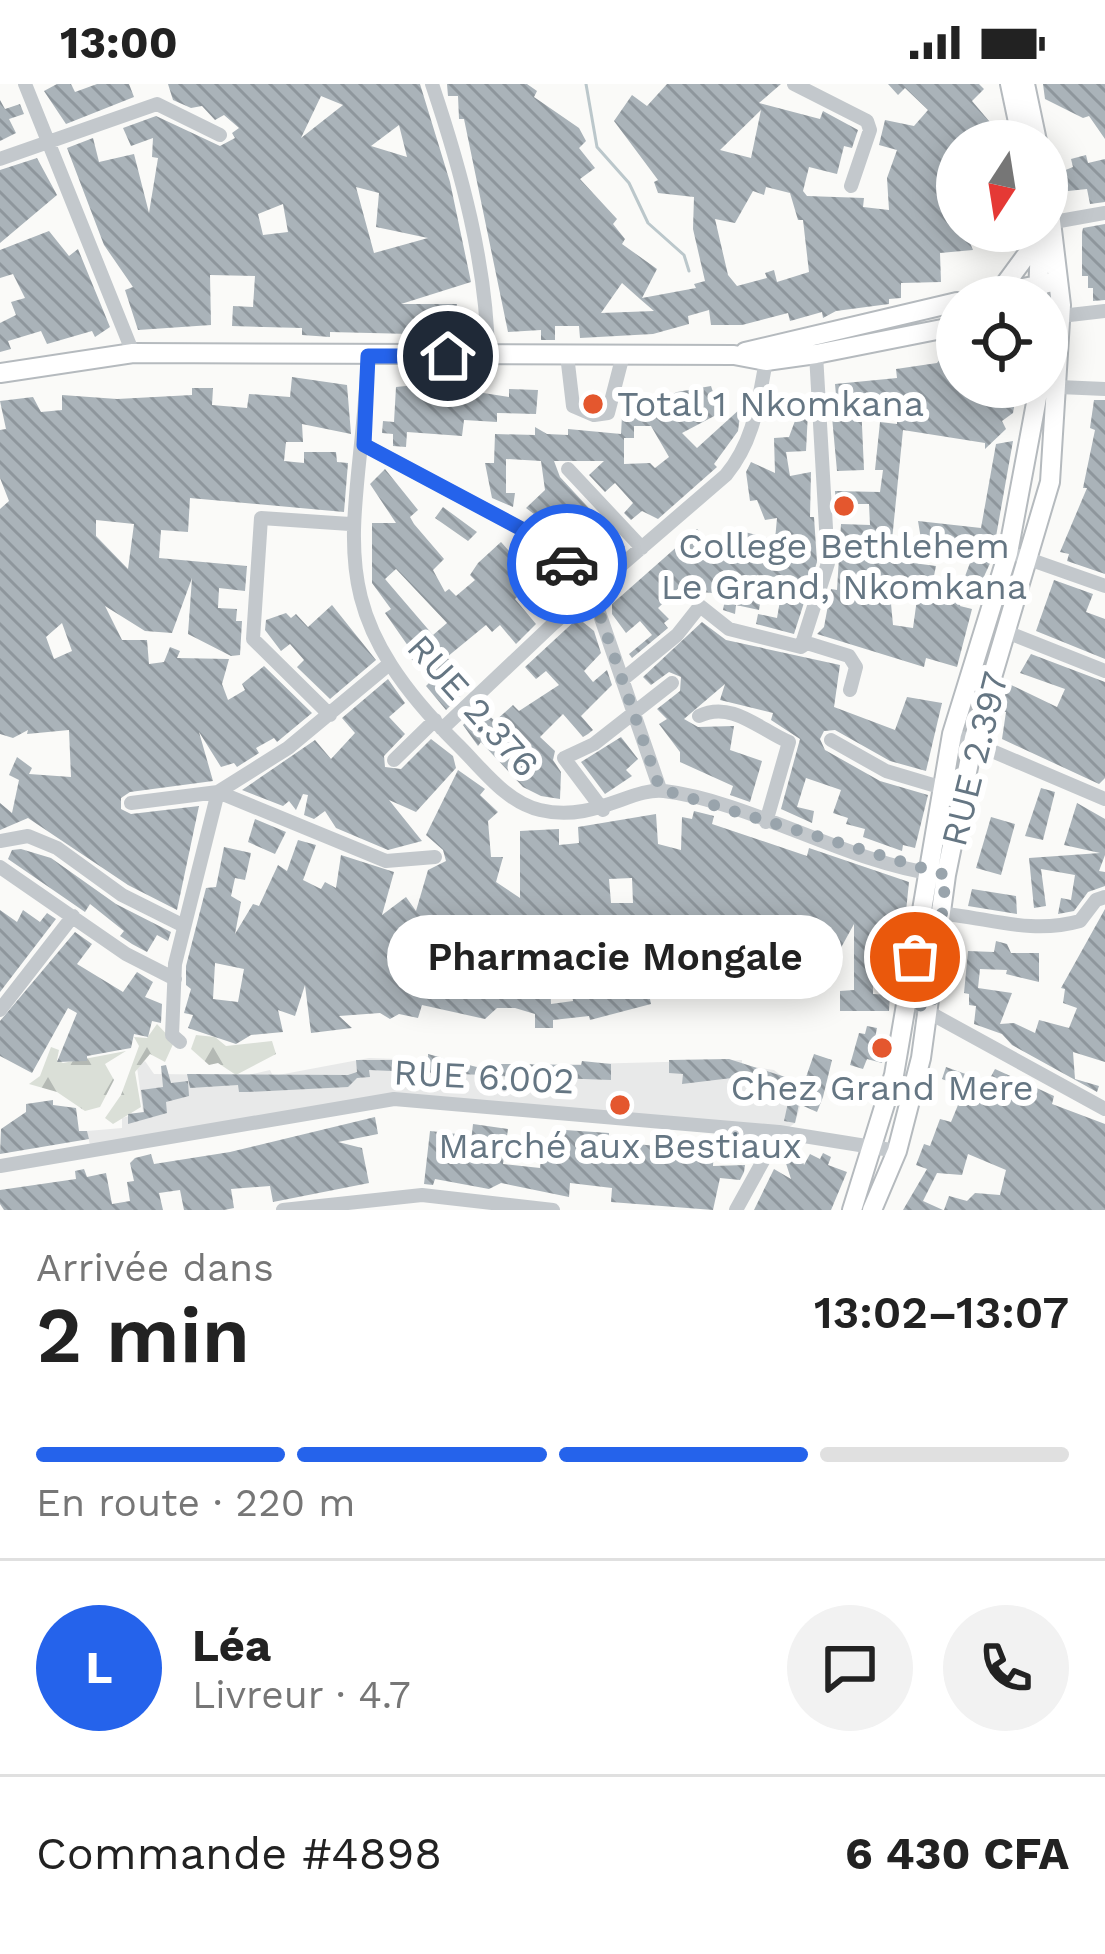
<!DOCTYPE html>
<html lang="fr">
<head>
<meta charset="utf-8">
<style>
	body { margin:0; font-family:"Work Sans",sans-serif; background:#f2f2f2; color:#222; height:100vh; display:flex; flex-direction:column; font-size:45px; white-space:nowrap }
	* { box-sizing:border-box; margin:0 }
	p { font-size:39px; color:#767676 }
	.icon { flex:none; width:66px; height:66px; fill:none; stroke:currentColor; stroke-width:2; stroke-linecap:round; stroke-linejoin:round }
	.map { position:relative; height:1126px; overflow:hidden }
	.details { display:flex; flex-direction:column; background:#fff; flex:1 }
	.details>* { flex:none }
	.needle { width:78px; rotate:192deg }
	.fabs { position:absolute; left:936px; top:36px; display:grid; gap:24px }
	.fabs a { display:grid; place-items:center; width:132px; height:132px; border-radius:50%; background:#fff; box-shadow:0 6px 30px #0003; font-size:60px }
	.pin { position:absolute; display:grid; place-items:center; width:102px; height:102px; color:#fff; margin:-51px; border:6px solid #fff; border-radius:50%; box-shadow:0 3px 12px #0007 }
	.courier { position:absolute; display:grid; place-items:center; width:120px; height:120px; margin:-60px; border:9px solid #2563eb; border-radius:50%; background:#fff; color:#222; box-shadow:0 3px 15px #0007 }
	.bubble { position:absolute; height:84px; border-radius:42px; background:#fff; box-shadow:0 6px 30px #0003; font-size:39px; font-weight:600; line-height:84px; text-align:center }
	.headline em { font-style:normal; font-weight:600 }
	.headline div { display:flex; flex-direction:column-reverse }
	.headline { display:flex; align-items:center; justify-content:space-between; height:204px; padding:0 36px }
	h1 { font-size:78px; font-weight:600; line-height:90px }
	.bar { display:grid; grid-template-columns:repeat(4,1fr); gap:18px 12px; align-content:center; height:144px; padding:0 36px }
	.bar i { height:15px; border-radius:9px; background:#e0e0e0 }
	.bar .selected { background:#2563eb }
	.bar p { grid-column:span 4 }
	.line { display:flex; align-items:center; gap:30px; padding:0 36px; border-top:3px solid #e0e0e0 }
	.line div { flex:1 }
	.round { display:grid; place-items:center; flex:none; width:126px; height:126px; border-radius:63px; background:#f2f2f2 }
	.status { display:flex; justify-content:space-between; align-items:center; height:84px; padding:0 60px; background:#fff; direction:ltr }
	.status svg { height:33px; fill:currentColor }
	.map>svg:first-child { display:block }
	.built { fill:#e8e9e9 }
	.forest { fill:url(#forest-firs) }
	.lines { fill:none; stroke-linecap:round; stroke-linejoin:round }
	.stream { stroke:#bbc7cb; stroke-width:3 }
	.building { fill:url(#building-back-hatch); fill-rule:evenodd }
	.major-casing { stroke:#b5babe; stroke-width:22 }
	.minor { stroke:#c3c8cc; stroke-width:14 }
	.major { stroke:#fff; stroke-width:18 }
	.done { stroke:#99a4ac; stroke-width:12; stroke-dasharray:0 21.6 }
	.route { stroke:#2563eb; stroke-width:15 }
	.poi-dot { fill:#e4572e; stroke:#fff; stroke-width:4.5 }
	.labels { text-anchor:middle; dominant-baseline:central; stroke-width:12; stroke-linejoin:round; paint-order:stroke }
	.poi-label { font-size:36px; fill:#657683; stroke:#fff }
	.street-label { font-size:36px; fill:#657683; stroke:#fff }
</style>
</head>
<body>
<div class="status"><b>13:00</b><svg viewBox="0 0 49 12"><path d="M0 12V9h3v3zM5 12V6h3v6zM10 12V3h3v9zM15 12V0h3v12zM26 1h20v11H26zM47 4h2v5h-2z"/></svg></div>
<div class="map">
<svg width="1105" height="1126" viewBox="0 0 1105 1126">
	<defs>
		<pattern id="forest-firs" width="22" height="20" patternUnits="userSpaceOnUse" patternTransform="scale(3)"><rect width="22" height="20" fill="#dadfd7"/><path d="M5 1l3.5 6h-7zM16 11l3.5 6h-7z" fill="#b4b9b4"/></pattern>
		<pattern id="building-back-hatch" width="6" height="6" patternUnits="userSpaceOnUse" patternTransform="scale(3)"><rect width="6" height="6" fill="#aab3b9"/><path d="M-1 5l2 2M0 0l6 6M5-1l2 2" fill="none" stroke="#8e969c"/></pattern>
	</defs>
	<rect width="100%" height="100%" fill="#fafaf8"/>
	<!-- built -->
	<path class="built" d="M426,972L465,983L742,976V981L774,986L804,1010L795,1039L778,1051L398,1017L92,1071L87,1047L122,1044V1034L143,1028L137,983L145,977L154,990L248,991L270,986L273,992L369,974L425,976Z"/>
	<!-- forest -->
	<path class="forest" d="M157,940L174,958L165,978L150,970L135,988L141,1023L113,1040L105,1034L121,1011L139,962L134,953L147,954Z
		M196,951L215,953L226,962L272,957L276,970L236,991L218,979L209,981L191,965Z
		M51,963L59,966L57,976L63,979L126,967L105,980L114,996L100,1023L85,1027L57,1008L29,1000L40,992Z"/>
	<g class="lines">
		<!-- stream -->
		<path class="stream" d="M586,0L597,63L629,99L648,139L684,171L689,187"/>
	</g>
	<!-- building -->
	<path class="building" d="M57,0H71L75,8L97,0H129L134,13L66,40L44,7Z
		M168,0H420L450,98L471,198L401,220H457L451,251L330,248V253L302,251V244L232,242L233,222L253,223L255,192L210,191L211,241L138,246L125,206L133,203L104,161L67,64L93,54L99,78L134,70L149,129L158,74L152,73L153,54L131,62L123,44L156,32L220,62L235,54L232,49L239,44L224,31L215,36L202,22L191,24L173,16ZM321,12L343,21L301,54ZM399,41L407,73L371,62ZM356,103L379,109L376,143L428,154L374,169ZM283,120L288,148L263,151L258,130Z
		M447,0H527L537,7L534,13L579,44L586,57L579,64L595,84L580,95L617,135L613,140L625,155L622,160L657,185L642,214L696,204L694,200L705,197L693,145L694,113L658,109L654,98L658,96L614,37L632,11L647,22L667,0H781L759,19L820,35L823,27L858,46L852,64L844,62L837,90L809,83L803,107L807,112L864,114L863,123L889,126L887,94L897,66L879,61L885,36L914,42L928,26L905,4L898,11L888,0H979L984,5L972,17L995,44L982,57H957V147H965L973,166L940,169L941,198L901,199V214L889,215V220L836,227L823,234L822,228L790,237L788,229L742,241H711L709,226L688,232L689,240L653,250L580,254L579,242H555V256H541V246L508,248L464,35H459L458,12H448ZM761,26L751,74L720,66ZM766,103L790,109L798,136H803L809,188L777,198L774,186L765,189L767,194L737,202L728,191L715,135L735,139L753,107L764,111ZM622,199L640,215L654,227L601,229Z
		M1043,0H1105V55L1089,32L1083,34L1045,15Z
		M0,16L5,25L20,20L24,30L9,35L16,49L0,57Z
		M1086,71L1088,79L1105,75V118L1090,120L1087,105L1068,107L1063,87L1073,83L1071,75Z
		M37,74L57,111L0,159V86Z
		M1105,140V216L1093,217V204H1088V192H1082V149L1083,144Z
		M49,147L69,172L78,165L110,243L95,253L92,247L47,260L41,247L8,257L11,265L0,268V239L16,231L11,218L25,214L13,190L0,194V166Z
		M957,266V303H1014L1015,318L1013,329L1002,337L1006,345L985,365V359L903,346L890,476L936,482L931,506L962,514L960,522L972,525L957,583L926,574L924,583L817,550L824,543L831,505L837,506L841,440L870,441L869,420H836L835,407L880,408L883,386H875L880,338L897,340V314L861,319L864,386L837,387L831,322H837L835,300L897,294L896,285L937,279L946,267ZM890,509L917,515L913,544L893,541Z
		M292,293L347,301L351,350L302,340L303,358H286L284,377L304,379V368H336L337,378L348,379L344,428L190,414L188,448L161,446L159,474L247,482L245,507L219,504L218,524L237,525L236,537H242L240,571L231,572L188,550L192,494L172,549L145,547L105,522L122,556H147L149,580L164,578L170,563L180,567L177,574L229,575L222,600L228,616L245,606L242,600L264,582L312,629L277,658L274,654L256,664L259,669L237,683L234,679L221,683L199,648L213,697L130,708L121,714V725L131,730L199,722L177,826L128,801L28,734L0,746V719L12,729L19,696L9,691L17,673L32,684L29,690L71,693L69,646L27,650L28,646L13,654L0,650V425L9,417L0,394V346L6,345L0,317L33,313L41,328L62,326V311L117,315L192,311V304H213L212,321L247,324L249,310L290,313ZM96,436L134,440L128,485L96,452ZM62,539L72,567L54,575L46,553Z
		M426,300L509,313V305L538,306L536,330L497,329V338L464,336L462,352L407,348L406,363L393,362V350L382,349L383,337L394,338L396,303Z
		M711,302L720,329L682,349L697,364L741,324L738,347L714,380L717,383L658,435L642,427L631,436L624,429L633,419L615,399L605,408L589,391L604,377H554L560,393L625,463L606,480L583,454L575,461L526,424L545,406L541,377L506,375V409H515L513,423L492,414L485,379H494L495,350L535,351V343L547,350L568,351V345L621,350L623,314L645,311L651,320L677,308ZM634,342H651L669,373L655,384L650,379L624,380V354H634Z
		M1094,316H1105V490L1067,477L1069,470L1060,468L1087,404H1083L1095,346L1090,344Z
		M799,326L808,328L806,367L786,368L790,392L811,388L810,433H814L817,478L794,550L756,540L758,530L777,534L784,494L757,491L750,512L761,514L759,526L736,521L735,530L723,526L726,510L700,508L687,496L658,524L669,535L664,539L668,544L632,574L629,570L652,551L640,537L626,549L612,530V520L697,445L726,477L728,460L745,461V448L775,456L777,434L765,436L757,416L750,417L746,388L751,378L775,389L774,354L789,353Z
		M1013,357L992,475L981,499L964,495L977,460L921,455L918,437L981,444L996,360Z
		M385,385L418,426L410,433L414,440L444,475L433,486L445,508L449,505L456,512L475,496L470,491L478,479L501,458L509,467L518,459L543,489L550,483L574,507L561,518L538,493L515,515L536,540L516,560L500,541L492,548L486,541L447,573L469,604L446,626L426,602L430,598L409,572L413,569L385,529L391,525L372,499V439H396L370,400ZM396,485L447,539L433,551L385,495Z
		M443,423L477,448L468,457L435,434Z
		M1054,496L1093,510L1086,528L1105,535V575L1036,547Z
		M332,521L376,576L330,615L297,583L304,576L290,560L281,567L265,546L266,536L286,529L291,534L296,530L308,543Z
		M578,534L594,547L601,569L584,587L593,598L607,586L612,601L581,632L593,646L588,650L583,653L563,630L540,653L555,667L553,676L561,688L560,715L541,712L523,703L481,658L478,662L463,641L480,624L495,637L513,621L519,627L559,601L546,587L536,595L525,583Z
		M702,538L726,556L840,581L834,623L895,646L907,613L942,619L926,687L890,677L835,646L824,647L820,655L825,666L880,697L928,711L915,764L903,761L902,767L863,753L865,745L846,740L848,734L833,729L841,706L806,694L797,723L814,727L812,739L781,725L800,655L771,636L773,629L720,616L725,600L684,635L698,643L734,642L730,666L762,677L750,718L730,711L733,702L680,678V668L659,640L667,635L657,625L680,607L681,593L669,588L651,601L643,593Z
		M1031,570L1105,598V694L1099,700L1002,655L1006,628H999L1009,600L1057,623L1065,605L1020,589Z
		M388,595L405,619L389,633L405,650L384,672L385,683L401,685L431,655L453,672L456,684L416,728L389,716L422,757L388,766L336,744L325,727L314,735L304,731L308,711L303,710L296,726L289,717L283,722L242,706L315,656L331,675L355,649L342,634Z
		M621,653L638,675L626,686L632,692L605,710L581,678Z
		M458,686L485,705L480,711L498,728L488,737L491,773H503L496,798L520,814V747L559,745V761L579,759L578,743L656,730L658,760L681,766L682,733L692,735L694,727L714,732L712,740L807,772L809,764L909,798L904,847L894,846L893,891L873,890V910L890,911L889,927H840V907L854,906V840L837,871L820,864L812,878L794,870L804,857L780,845L774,864L792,872L786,885L762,874V891L701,893L692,888L690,893L673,894L671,908L649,910L651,920L590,936L589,932L553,936V944H535V930L515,924H497L485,935L422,921L418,934L399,930L390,935L380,929L339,932L352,944L311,949L305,901L295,932L278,926L283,948L251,951L236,960L188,944L193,931L184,929L191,905L186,901V882L206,804L216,803L224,763L251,769L245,796L235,794L231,812L241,818L235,850L253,820L259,822L278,781L287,787L298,756L316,761L303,796L321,805L325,798L336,804L341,771L394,788L382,831L406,813L416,827L428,786L446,777L443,766L426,751ZM632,794L633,819H611L609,795ZM215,879L244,885L238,918L213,915ZM569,892L573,917L551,920L550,897Z
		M1041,704L1055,708L1043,756L1025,752Z
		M1077,719L1105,735V771L1099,787L1105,788V802L1088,808L1074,827L1058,830L1061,814L1071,816L1075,791L1041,785L1046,822L1034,824L1029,774L1100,769L1064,761Z
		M991,733L1015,740L1001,791L976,784Z
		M255,735L286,748L275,770L248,758Z
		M21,765L51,774L116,820L171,848L168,857L157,851L147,868L132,860L120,852L124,847L90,820L85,828L8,775L12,766Z
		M972,805L1016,812L1017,830L968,822Z
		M1105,825V978L1073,968L1075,995L1099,1002L1097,1008L1012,961L1002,950L974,940L976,922L969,921V910L964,909L968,867L994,868L996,857L1007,860L1011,869H1039V898L1006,890L1007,886L980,885L978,904L1012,909L1000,940L1014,939L1035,949L1039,936L1069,944L1077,924L1063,919L1065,905L1061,904Z
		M0,826L17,838L23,826L40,838L47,829L56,835L0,908Z
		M75,848L92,860L77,880L123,908L137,888L153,898L145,913L162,920L161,939L152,937L148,953L134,950L131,964L87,972V977L57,978L77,929L68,924L32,989L0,972V937Z
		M867,942L877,944L875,954L886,956L882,979L867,975L863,985L850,981L859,949L865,950Z
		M428,970L484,985L483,991L369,986L370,993L357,994L348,1003L248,1008H239L238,1001L190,1004L187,990L348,991L357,988L356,976H428Z
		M814,970L832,976L823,1013L817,1028L799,1020L795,1039L784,1037L789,1014L775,1009L777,1001L740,993L682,1000L683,990L669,989V976L729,975L804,999Z
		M582,977L611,980V996L498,992L500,980L581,981Z
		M166,981L171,999L188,997L189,1012L166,1018L167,1029L128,1040V1030L144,1028L141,1006L163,1003L161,982Z
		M946,983L988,998L995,985L1054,1012L1052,1020L1105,1040V1126H944L949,1112L967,1117L975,1109L1000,1111L1006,1086L968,1070L962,1091L937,1089L923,1117L943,1126H903L927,1085L916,1081L924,1060L930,1062L940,1035L951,1038L965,1004L942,995Z
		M53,1016V1021L76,1024L79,1047H87L89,1055L0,1070L1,1045L26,1028V1020Z
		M375,1033L378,1050L338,1058L362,1064L369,1099L273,1118L270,1102L231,1105L234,1124L224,1126H184L180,1106L159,1109L163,1126H4L0,1120V1106L76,1095L75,1087L84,1085L87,1093L106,1089L112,1120L130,1117L127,1098L134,1097L130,1079L135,1074L151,1070L154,1080L230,1068Z
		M473,1040L508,1045L503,1080L540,1084L542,1064L561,1066L565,1046L609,1049L608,1057L704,1067L714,1063L713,1082L745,1081L744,1088L740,1096L720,1094L713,1126L611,1118L612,1104L570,1099L569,1113L501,1099L489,1105L435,1095L433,1101L424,1100L430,1047L457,1050L454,1075L489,1079L492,1061L471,1058Z
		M799,1065L804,1081L810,1070L820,1075L823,1069L831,1073L828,1081L847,1088L831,1126H754L774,1085L791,1095L783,1070Z"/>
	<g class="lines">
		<defs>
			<path id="major" d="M1010,0L1022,57
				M1025,0L1037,57
				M1000,207L1039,154
				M979,213L1058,197
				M1038,213L1040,158
				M745,268L957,218
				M0,289L133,269L734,271L766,277L816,270L957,242
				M852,1126L894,991L952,650L1008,469L1039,303
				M872,1126L897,1067L921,974L946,791L974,654L1050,398L1061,221L1047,104"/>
		</defs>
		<!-- major casing -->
		<use href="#major" class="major-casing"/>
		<!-- minor -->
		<path class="minor" d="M25,0L133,269
			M432,0C461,86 487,181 488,272
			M794,0L867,37L870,46L851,102
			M0,75L157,20L220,51
			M1054,138L1105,129
			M1061,232L1105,227
			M567,271L573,322L594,331L608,329L623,271
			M368,272C360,451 312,515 456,659C481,683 505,718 540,726C593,739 632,703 664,707C749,717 849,779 935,790
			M1059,303L1105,305
			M364,361L533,451L592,508L660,705
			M568,385L642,464
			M1020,472L1105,502
			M1009,549L1105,587
			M801,563L807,559L849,572L856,583L850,606
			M622,596L677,551L700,522L729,545L801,563L828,479L816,270
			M330,631L253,555L261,434L350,440
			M699,632C732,616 760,646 789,658L766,738
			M442,645L553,540L726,391C754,357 758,319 766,277
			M952,650L1105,715
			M831,656L886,687L943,704
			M394,676L435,636
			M131,719L218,708L386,777L435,773
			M603,726L564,674L594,660L672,599
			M0,757L28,752L57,764L122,811L184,842
			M0,783L126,870L175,895
			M932,829C983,831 1027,852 1080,837L1096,816L1105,813
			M910,918L1105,1025
			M0,926L73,832
			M180,958L172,951L175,880L218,708L288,664L388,581
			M0,1082L394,1015L779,1048L897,1067
			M283,1126L422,1111L553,1126
			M736,1126L779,1048"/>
		<!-- major -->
		<use href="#major" class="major"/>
	</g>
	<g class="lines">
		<!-- done -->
		<path class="done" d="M567,480L592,508L660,705L946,791L932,925L910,918L915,873"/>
		<!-- route -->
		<path class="route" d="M448,272H368L364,361L533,451L567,480"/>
	</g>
	<!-- markers -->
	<g class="poi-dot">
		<circle cx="593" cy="320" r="12"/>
		<circle cx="844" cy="422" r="12"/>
		<circle cx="882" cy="964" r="12"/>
		<circle cx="620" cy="1021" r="12"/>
	</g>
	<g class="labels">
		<!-- poi labels -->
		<g class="poi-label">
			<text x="617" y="320" text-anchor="start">Total 1 Nkomkana</text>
			<text x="844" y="462">College Bethlehem<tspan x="844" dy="41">Le Grand, Nkomkana</tspan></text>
			<text x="882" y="1004">Chez Grand Mere</text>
			<text x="620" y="1062">Marché aux Bestiaux</text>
		</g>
		<!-- street labels -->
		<g class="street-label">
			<text transform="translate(473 622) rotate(48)">RUE 2.376</text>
			<text transform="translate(975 675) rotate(-76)">RUE 2.397</text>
			<text transform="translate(484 993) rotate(3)">RUE 6.002</text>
		</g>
	</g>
</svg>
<div class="fabs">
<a><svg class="needle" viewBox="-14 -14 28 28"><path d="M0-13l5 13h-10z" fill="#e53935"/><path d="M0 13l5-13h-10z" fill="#767676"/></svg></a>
<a><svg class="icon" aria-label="locate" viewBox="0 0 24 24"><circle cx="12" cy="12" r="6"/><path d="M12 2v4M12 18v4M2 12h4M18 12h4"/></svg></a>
</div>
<div class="pin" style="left:915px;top:873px;background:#ea580c"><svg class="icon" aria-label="bag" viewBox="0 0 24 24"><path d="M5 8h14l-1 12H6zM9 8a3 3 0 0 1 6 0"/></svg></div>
<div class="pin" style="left:448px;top:272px;background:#1f2937"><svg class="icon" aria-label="home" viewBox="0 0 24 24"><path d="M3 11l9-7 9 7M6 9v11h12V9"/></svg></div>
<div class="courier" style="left:567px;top:480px"><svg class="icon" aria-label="car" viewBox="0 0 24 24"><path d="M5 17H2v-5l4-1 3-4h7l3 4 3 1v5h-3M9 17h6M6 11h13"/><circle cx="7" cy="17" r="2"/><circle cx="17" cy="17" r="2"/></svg></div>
<div class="bubble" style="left:387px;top:831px;width:456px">Pharmacie Mongale</div>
</div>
<section class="details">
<div class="headline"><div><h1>2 min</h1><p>Arrivée dans</p></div><em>13:02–13:07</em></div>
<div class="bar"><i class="selected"></i><i class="selected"></i><i class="selected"></i><i></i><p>En route · 220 m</p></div>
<div class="line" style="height:216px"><b class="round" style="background:#2563eb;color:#fff">L</b><div><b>Léa</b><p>Livreur · 4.7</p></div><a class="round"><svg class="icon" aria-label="chat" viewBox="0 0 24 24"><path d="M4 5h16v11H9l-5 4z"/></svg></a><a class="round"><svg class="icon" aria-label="phone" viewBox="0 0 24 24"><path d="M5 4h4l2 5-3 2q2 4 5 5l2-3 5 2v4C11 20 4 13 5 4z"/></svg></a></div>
<div class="line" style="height:156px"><div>Commande #4898</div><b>6 430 CFA</b></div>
</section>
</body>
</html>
